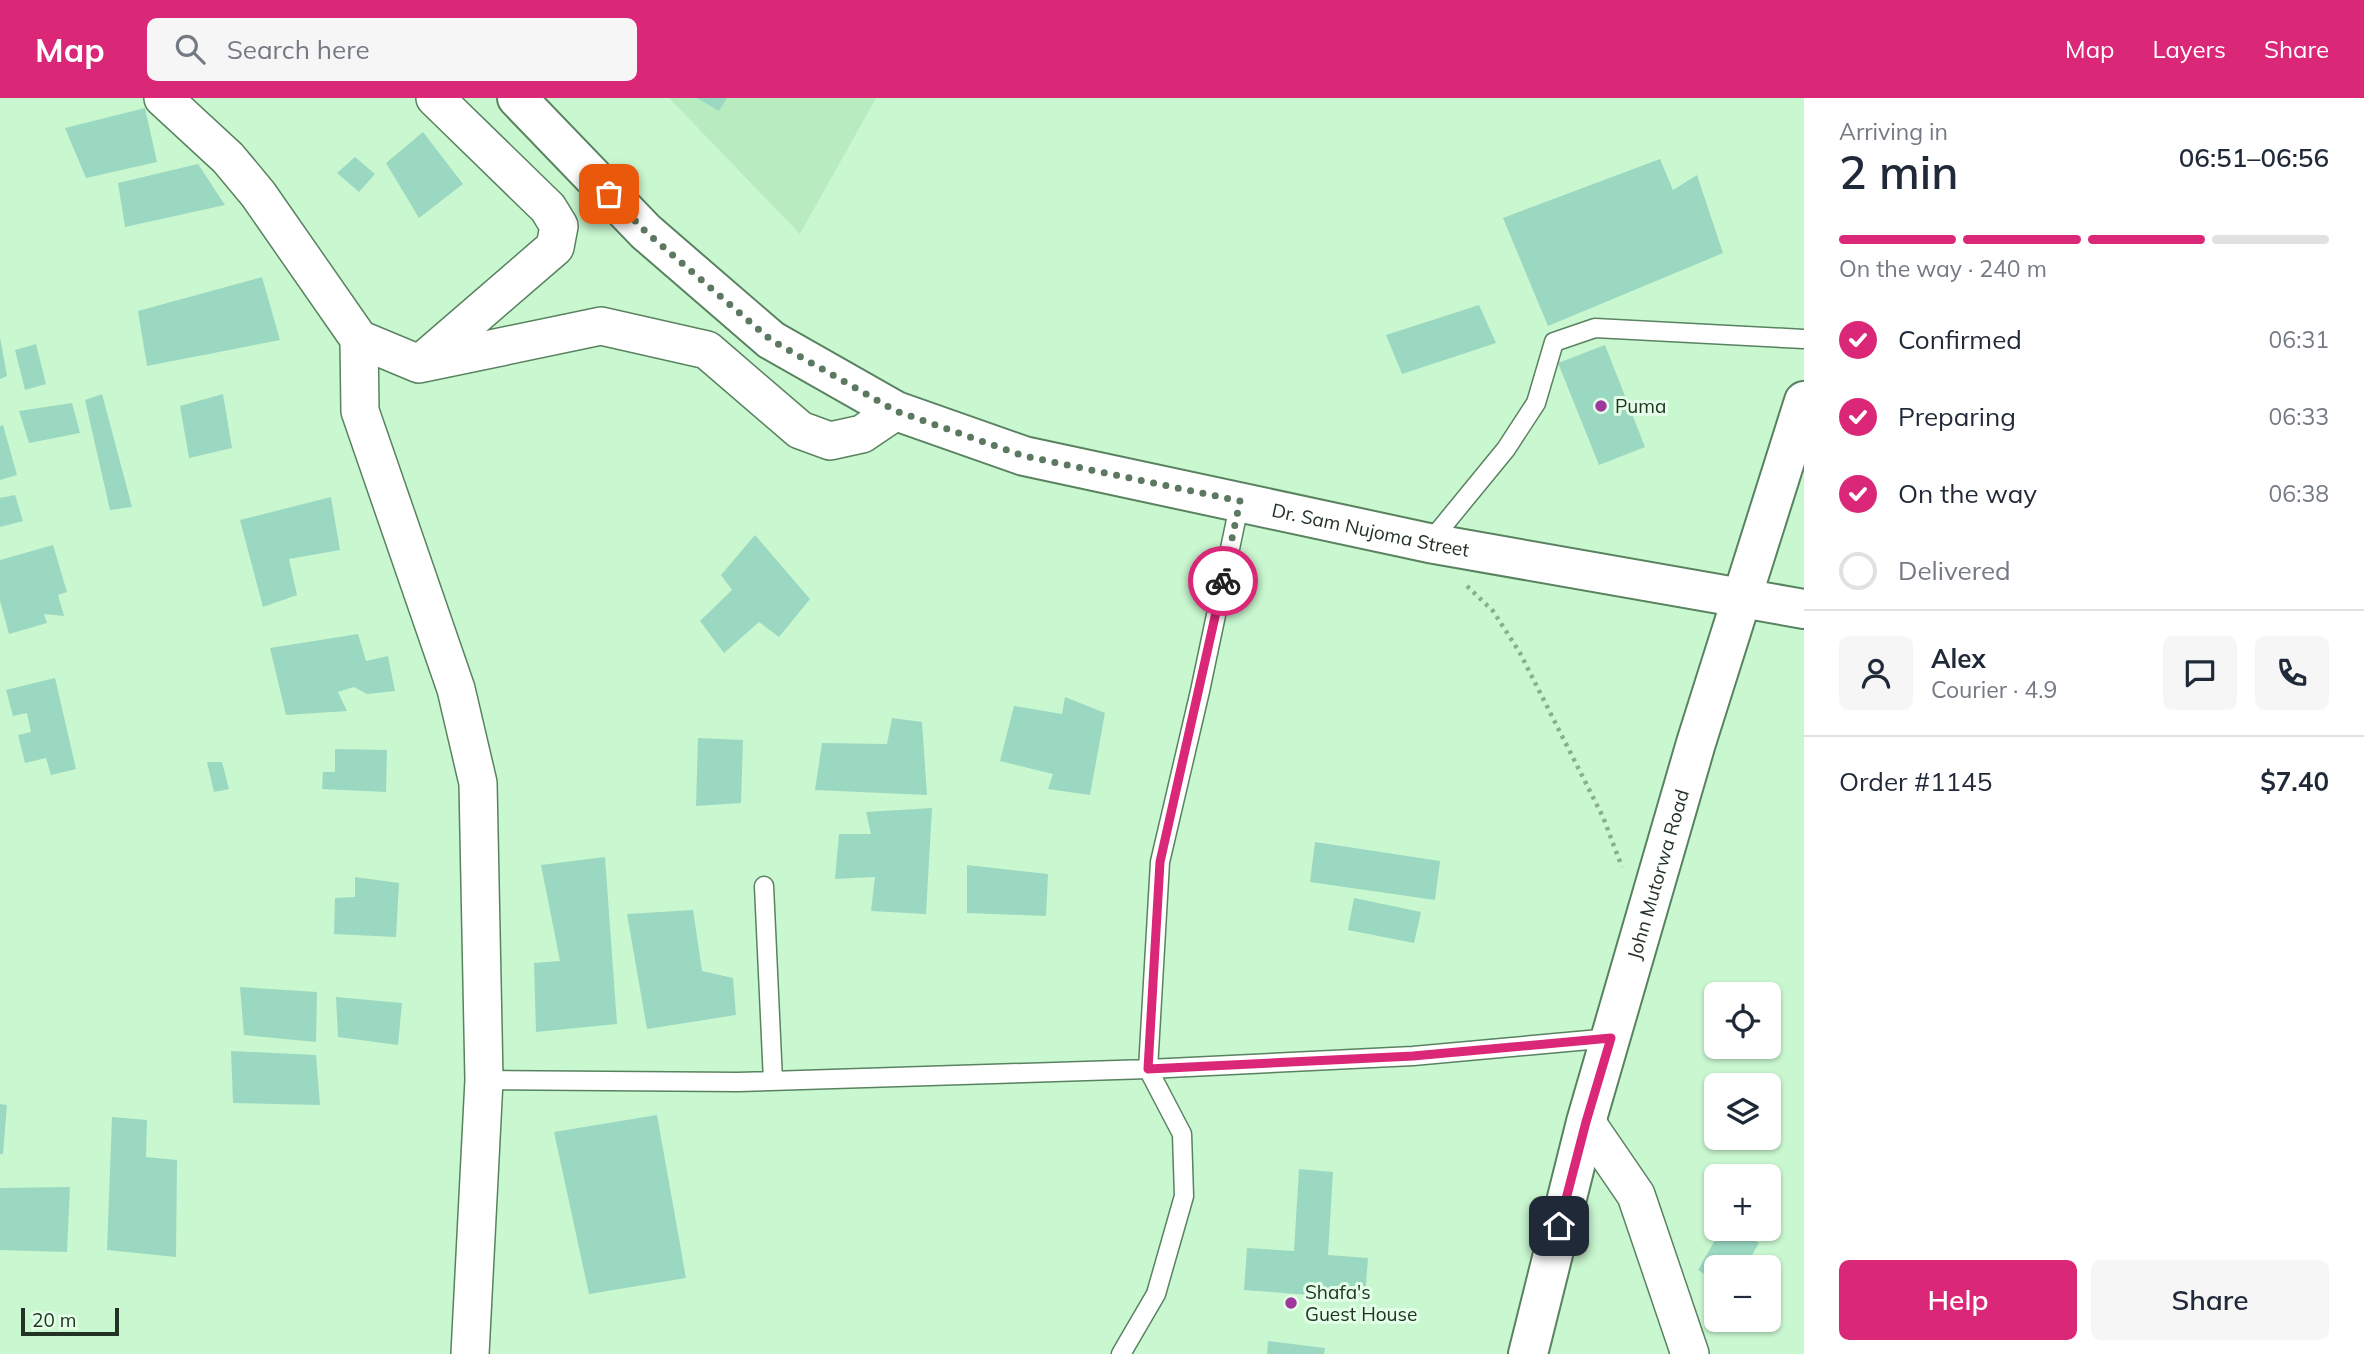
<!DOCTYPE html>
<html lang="en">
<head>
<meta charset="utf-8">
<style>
	body { margin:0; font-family:Mulish,sans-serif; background:#f6f6f7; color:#1f2937; height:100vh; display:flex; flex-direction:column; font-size:26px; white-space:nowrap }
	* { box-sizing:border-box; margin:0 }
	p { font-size:23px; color:#747a83 }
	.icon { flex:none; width:38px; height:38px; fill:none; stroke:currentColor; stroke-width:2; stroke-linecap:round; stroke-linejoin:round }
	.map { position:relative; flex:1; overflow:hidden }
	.side { display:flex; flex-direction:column; background:#fff; width:560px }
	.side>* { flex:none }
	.tools { position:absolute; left:1704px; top:884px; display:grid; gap:14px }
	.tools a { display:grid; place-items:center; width:77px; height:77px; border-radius:10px; background:#fff; box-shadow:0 2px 5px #0004; font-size:35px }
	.scale { position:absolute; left:21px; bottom:18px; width:98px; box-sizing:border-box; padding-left:7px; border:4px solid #223325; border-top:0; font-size:19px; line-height:24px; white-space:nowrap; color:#223325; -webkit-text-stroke:5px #e4ffe7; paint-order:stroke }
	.pin { position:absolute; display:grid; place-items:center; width:60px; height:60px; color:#fff; margin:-30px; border-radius:14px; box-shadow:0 4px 10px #0006 }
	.courier { position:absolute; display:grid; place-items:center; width:70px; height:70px; margin:-35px; border:5px solid #db2777; border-radius:50%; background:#fff; color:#222; box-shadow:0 2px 9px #0007 }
	.summary em { font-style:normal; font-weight:600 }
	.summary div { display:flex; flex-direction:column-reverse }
	.summary { display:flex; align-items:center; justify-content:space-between; height:119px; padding:0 35px }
	h1 { font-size:46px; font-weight:600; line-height:52px }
	.bar { display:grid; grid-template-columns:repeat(4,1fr); gap:10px 7px; align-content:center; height:84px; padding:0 35px }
	.bar i { height:9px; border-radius:5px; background:#e0e1e3 }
	.bar .on { background:#db2777 }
	.bar p { grid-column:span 4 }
	.line { display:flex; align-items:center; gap:18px; padding:0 35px; border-top:2px solid #e0e1e3 }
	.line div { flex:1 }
	.round { display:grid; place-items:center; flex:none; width:74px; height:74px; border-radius:10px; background:#f6f6f7 }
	ol { padding:0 35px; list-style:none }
	li { display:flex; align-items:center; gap:21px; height:77px }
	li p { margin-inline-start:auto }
	li .icon { padding:7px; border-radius:50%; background:#db2777; color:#fff; stroke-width:4 }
	li:last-child { color:#747a83 }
	li i { width:38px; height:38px; border:4px solid #e0e1e3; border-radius:50% }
	.action { display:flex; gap:14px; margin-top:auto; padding:14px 35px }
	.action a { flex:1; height:80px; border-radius:10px; background:#db2777; color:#fff; font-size:28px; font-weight:600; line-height:80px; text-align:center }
	.action a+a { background:#f6f6f7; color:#1f2937 }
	header { display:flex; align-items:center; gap:42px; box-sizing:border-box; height:98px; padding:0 35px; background:#db2777; color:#fff }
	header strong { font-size:33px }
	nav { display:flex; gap:38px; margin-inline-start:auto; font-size:24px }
	.search { width:490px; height:63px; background:#f6f6f7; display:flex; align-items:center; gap:18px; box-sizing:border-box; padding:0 24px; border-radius:10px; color:#747a83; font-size:26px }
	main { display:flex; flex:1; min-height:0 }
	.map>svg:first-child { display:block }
	.built { fill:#b8ecc0 }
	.building { fill:#9bd8c1 }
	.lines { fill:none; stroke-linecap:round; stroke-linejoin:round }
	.lane-casing { stroke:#598260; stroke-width:21 }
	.street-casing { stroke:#598260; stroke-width:40 }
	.secondary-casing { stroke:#598260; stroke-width:42 }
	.path { stroke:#8bae90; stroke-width:4.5; stroke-dasharray:3.5 5; stroke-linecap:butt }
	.lane { stroke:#fff; stroke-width:18 }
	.street { stroke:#fff; stroke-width:37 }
	.secondary { stroke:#fff; stroke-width:38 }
	.done { stroke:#5c7861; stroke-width:7; stroke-dasharray:0 12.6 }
	.route { stroke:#db2777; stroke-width:9 }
	.poi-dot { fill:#a0399d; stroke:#e4ffe7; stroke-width:2.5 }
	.labels { text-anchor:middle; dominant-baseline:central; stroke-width:6; stroke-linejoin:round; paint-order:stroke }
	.poi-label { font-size:19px; fill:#223325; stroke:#e4ffe7; text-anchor:start }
	.street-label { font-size:19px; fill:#223325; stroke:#e4ffe7 }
</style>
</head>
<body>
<header>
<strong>Map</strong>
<div class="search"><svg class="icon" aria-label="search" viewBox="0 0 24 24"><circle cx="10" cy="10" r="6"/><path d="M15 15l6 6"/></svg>Search here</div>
<nav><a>Map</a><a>Layers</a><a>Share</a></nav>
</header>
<main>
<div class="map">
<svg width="1804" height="1256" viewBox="0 0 1804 1256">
	<rect width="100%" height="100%" fill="#c9f7d0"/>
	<!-- built -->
	<path class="built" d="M669,0H876L800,136Z"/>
	<!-- building -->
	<path class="building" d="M697,0H727L719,13Z
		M145,10L157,64L86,80L65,30Z
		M423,34L463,86L419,120L386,65Z
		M355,59L375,76L359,94L337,75Z
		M1660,61L1673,92L1697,77L1723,155L1548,228L1503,120Z
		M198,66L225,107L125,129L118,85Z
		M262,179L280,242L147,268L138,213Z
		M1479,207L1496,245L1402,276L1386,237Z
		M0,239L7,278L0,281Z
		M36,246L46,286L25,292L15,252Z
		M1605,247L1645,349L1599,367L1558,265Z
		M102,296L132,409L110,412L85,302Z
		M223,296L232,350L189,360L180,308Z
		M72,305L80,335L29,345L19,313Z
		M3,327L17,377L0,382V328Z
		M15,397L23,423L0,429V400Z
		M331,399L340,452L289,461L297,497L263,509L240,422Z
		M755,437L810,501L779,539L759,524L724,555L700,523L732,492L721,477Z
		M53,447L67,494L58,497L64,518L44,516L47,525L9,536L0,503V462Z
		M358,536L366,563L388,558L395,593L367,596L354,589L338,594L347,613L286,617L270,550Z
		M55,580L76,671L51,677L46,660L25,665L18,637L31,634L27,615L13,618L6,592Z
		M1065,599L1105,615L1090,697L1048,691L1053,676L1000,663L1014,608L1062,616Z
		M892,620L922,624L927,697L815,692L822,645L887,646Z
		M698,640L743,642L741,705L696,708Z
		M335,651L387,652L386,694L322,691L323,674H335Z
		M207,664H222L229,691L214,694Z
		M932,710L926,816L871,813L875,779L835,781L839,736H871L866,714Z
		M1315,744L1440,763L1435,802L1310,784Z
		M605,759L617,926L536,934L534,865L560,863L541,767Z
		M967,767L1048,776L1046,818L967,815Z
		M355,779L399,785L396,839L334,836L335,800L355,799Z
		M1354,800L1421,814L1414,845L1348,832Z
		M693,812L702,873L733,880L736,917L647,931L627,816Z
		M240,889L317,894L316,944L244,937Z
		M336,899L402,905L398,947L338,939Z
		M231,953L316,957L320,1007L233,1005Z
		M0,1006L7,1007L3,1056H0Z
		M657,1017L686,1180L589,1196L554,1034Z
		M112,1019L147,1022L146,1059L177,1062L176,1159L107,1152Z
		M1299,1071L1333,1074L1328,1157L1368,1160L1365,1201L1244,1192L1247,1150L1294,1153Z
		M70,1089L67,1154L0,1152V1090Z
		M1722,1130H1734L1759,1145L1745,1169H1717V1184L1698,1172Z
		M1268,1243L1325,1250L1324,1256H1267Z"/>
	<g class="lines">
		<defs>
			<path id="lane" d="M1429,445L1506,351L1536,305L1554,244L1595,230L1804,241
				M764,788L773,983
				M484,982L738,984L1148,971L1413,958L1611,940
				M1121,1256L1156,1196L1184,1098L1182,1036L1148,971L1160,764L1200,593L1240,403"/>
			<path id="street" d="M163,0L228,60L258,96L359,241L360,313L456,591L478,685L484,982L470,1256
				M359,241L419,266L601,228L707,252L800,332L830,343L862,336L896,313
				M422,264L555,149L559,128L548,110L435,0
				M1586,1024L1636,1097L1690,1256"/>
			<g id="secondary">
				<path id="s1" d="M517,0L646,134L771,242L896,313L1024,358L1429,445L1804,511"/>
				<path id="s2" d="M1528,1256L1586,1024L1696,645L1804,303"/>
			</g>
		</defs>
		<!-- lane casing -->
		<use href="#lane" class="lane-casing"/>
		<!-- street casing -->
		<use href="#street" class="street-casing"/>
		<!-- secondary casing -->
		<use href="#secondary" class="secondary-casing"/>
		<!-- path -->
		<path class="path" d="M1467,488L1493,513L1520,555L1603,719L1622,769"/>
		<!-- lane -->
		<use href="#lane" class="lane"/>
		<!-- street -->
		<use href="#street" class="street"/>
		<!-- secondary -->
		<use href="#secondary" class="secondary"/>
	</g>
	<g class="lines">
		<!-- done -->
		<path class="done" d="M609,96L646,134L771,242L896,313L1024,358L1240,403L1223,483"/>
		<!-- route -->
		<path class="route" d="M1223,483L1160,764L1148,971L1413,958L1611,940L1586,1024L1559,1128"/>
	</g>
	<!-- markers -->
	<g class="poi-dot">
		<circle cx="1601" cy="308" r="7"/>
		<circle cx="1291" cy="1205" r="7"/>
	</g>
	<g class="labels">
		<!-- poi labels -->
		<g class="poi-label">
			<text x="1615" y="308">Puma</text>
			<text x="1305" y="1194">Shafa's<tspan x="1305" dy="22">Guest House</tspan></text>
		</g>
		<!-- street labels -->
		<g class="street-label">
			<text stroke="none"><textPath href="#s1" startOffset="985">Dr. Sam Nujoma Street</textPath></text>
			<text stroke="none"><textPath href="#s2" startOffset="497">John Mutorwa Road</textPath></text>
		</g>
	</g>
</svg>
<div class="tools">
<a><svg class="icon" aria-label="locate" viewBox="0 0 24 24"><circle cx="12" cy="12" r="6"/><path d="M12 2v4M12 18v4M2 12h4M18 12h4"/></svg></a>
<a><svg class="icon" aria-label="layers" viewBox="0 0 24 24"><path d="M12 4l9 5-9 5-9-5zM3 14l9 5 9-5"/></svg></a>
<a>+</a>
<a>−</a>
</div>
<div class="scale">20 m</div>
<div class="pin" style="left:609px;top:96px;background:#ea580c"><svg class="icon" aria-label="bag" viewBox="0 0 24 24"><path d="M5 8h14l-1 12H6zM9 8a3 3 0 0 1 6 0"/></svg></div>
<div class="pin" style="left:1559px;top:1128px;background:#1f2937"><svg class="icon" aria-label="home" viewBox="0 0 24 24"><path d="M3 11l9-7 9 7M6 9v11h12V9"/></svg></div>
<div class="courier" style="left:1223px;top:483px"><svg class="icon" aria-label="bike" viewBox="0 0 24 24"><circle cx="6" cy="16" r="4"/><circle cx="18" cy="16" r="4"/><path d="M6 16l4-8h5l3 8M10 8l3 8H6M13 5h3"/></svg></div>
</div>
<section class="side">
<div class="summary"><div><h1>2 min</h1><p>Arriving in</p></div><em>06:51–06:56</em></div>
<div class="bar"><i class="on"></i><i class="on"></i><i class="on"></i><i></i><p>On the way · 240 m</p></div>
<ol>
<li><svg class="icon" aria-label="check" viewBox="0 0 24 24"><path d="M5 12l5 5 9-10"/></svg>Confirmed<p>06:31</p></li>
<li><svg class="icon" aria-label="check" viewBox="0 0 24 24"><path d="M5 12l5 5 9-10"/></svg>Preparing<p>06:33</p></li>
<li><svg class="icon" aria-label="check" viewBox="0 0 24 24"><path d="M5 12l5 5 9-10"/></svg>On the way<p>06:38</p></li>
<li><i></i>Delivered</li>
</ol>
<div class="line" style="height:126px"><a class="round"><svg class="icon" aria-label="person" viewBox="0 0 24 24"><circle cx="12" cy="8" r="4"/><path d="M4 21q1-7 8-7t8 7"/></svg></a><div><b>Alex</b><p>Courier · 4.9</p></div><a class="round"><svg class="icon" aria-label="chat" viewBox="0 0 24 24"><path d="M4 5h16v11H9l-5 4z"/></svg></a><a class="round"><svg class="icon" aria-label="phone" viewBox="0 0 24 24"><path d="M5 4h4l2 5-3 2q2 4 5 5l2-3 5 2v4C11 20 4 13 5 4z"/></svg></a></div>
<div class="line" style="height:91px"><div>Order #1145</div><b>$7.40</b></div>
<div class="action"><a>Help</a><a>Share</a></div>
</section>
</main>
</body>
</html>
